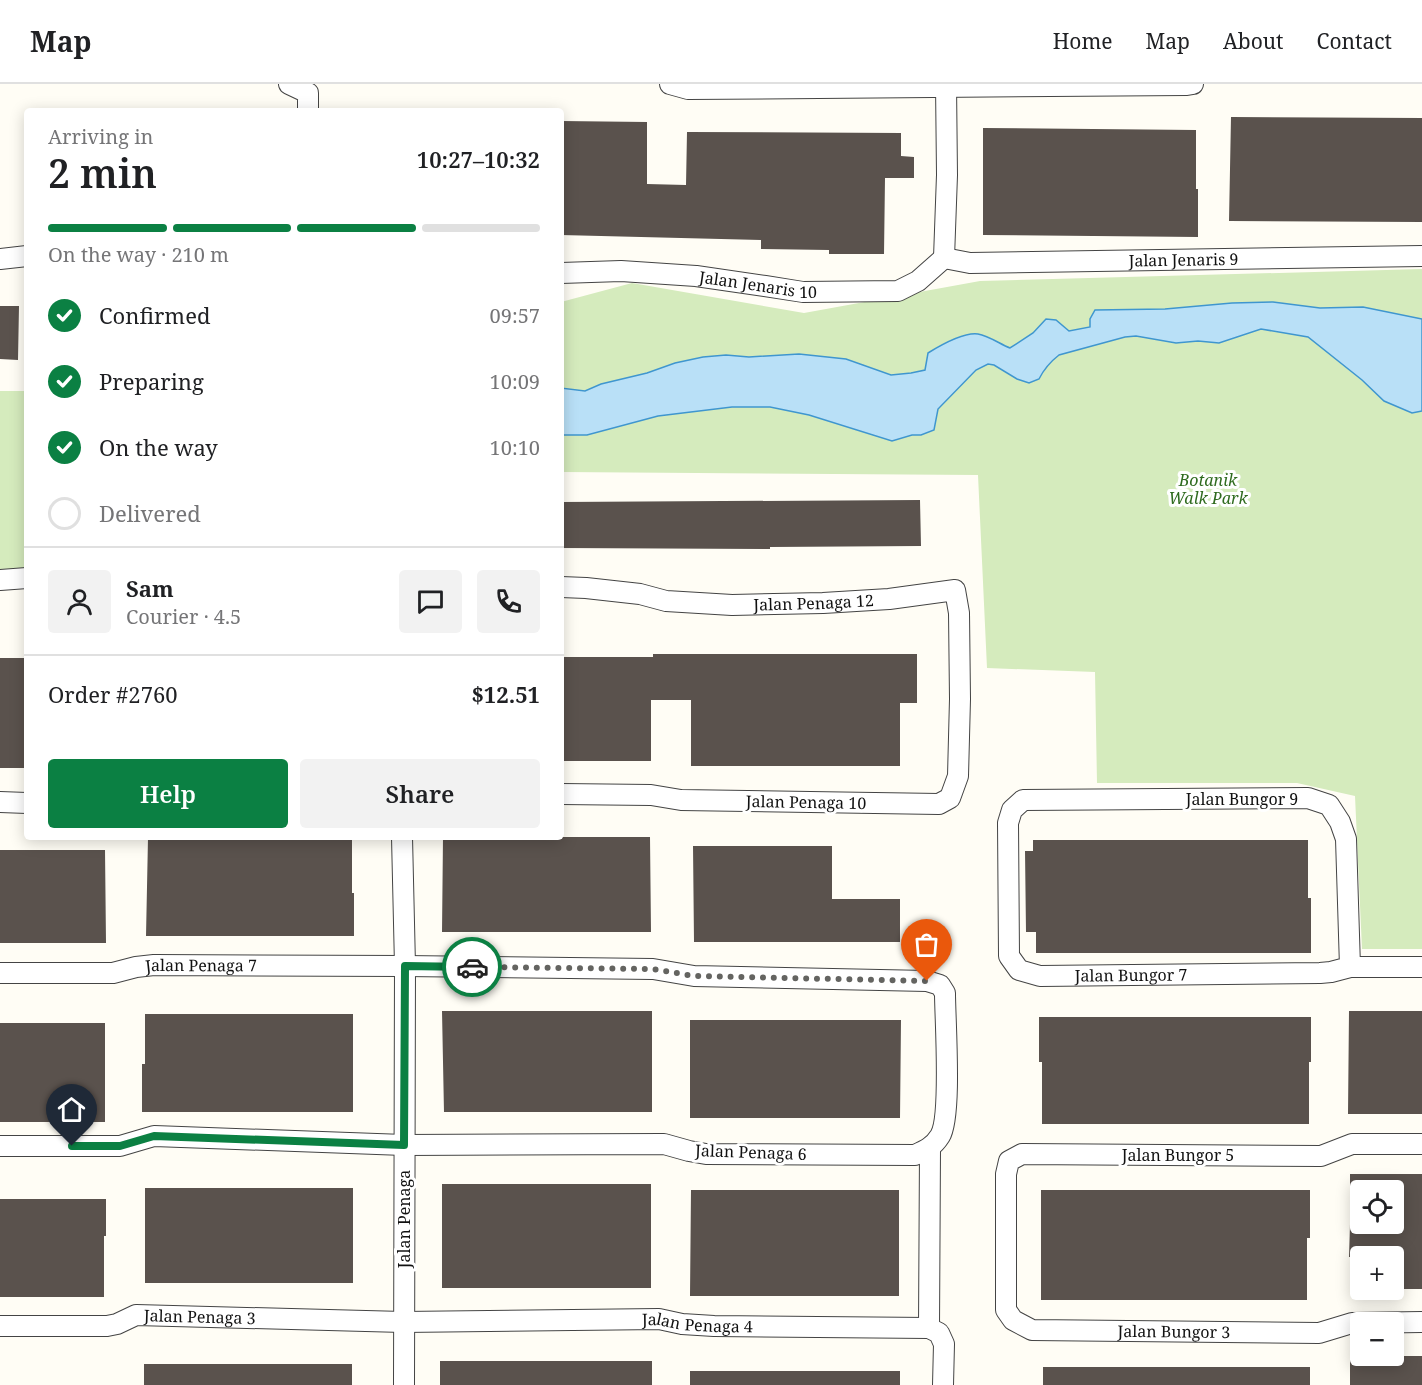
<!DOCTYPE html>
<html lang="en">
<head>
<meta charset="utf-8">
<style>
	body { margin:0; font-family:"Noto Serif",serif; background:#f2f2f2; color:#202124; height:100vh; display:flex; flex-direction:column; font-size:22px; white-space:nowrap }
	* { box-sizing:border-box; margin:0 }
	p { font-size:20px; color:#757577 }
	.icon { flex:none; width:33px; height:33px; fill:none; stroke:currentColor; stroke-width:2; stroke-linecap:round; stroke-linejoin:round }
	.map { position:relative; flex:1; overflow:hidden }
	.drawer { position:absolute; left:24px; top:24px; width:540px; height:732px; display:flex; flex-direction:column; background:#fff; border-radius:6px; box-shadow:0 3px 15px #0003 }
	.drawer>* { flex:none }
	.tools { position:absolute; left:1350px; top:1096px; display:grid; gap:12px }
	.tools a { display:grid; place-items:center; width:54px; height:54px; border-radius:6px; background:#fff; box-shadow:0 3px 15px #0003; font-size:30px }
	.pin { position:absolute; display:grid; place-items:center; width:51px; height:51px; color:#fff; margin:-62px -26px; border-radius:50% 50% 50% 0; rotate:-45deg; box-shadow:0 0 6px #0007 }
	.pin .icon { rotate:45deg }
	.courier { position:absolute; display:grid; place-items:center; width:60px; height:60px; margin:-30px; border:4px solid #0b8043; border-radius:50%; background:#fff; color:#222; box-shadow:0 2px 8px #0007 }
	.head em { font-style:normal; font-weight:600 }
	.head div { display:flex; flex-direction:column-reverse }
	.head { display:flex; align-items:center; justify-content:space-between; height:102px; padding:0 24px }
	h1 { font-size:39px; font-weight:600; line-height:45px }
	.bar { display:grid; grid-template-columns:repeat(4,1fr); gap:9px 6px; align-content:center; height:72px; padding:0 24px }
	.bar i { height:8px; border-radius:4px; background:#e0e0e0 }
	.bar .current { background:#0b8043 }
	.bar p { grid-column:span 4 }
	.line { display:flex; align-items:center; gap:15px; padding:0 24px; border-top:2px solid #e0e0e0 }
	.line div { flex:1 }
	.round { display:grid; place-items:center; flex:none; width:63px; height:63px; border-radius:6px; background:#f2f2f2 }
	ol { padding:0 24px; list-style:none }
	li { display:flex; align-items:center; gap:18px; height:66px }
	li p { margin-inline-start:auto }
	li .icon { padding:6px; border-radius:50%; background:#0b8043; color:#fff; stroke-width:4 }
	li:last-child { color:#757577 }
	li i { width:33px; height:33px; border:3px solid #e0e0e0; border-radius:50% }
	.primary-button { display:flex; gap:12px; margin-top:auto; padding:12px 24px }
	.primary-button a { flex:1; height:69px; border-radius:6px; background:#0b8043; color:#fff; font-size:24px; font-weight:600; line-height:69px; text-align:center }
	.primary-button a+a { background:#f2f2f2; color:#202124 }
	header { display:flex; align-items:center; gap:36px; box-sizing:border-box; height:84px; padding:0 30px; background:#fff; border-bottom:2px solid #e0e0e0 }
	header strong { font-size:28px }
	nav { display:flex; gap:33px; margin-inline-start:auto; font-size:21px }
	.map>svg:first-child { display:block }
	.green { fill:#d5ebbd }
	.water { fill:#b9e0f7; stroke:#3f96cf; stroke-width:1.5 }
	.building { fill:#5a524d }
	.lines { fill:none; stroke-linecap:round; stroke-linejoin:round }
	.minor-casing { stroke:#444; stroke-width:22 }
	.minor { stroke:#fff; stroke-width:20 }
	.done { stroke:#646461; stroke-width:6; stroke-dasharray:0 10.8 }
	.route { stroke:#0b8043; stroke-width:8 }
	.labels { text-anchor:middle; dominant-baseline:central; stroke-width:6; stroke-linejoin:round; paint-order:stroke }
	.street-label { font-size:16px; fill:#111; stroke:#fff }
	.park-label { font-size:16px; font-style:italic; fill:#2f6b1f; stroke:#fff }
</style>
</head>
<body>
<header>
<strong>Map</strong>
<nav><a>Home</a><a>Map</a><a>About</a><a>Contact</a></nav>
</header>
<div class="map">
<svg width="1422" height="1301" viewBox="0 0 1422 1301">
	<rect width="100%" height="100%" fill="#fffdf5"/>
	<!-- green -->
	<path class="green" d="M1422,185V865H1362L1355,712L1297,699H1097L1095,588L987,584L978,391L561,388V218L632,199L804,229L980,197Z
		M0,307H27V491H0Z"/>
	<!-- water -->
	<path class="water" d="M1273,218L1320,224L1363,223L1422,235V327L1412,329L1384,317L1362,296L1308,253L1261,245L1219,259L1198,257L1176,259L1136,252L1125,253L1059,271C1050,278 1044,285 1039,295L1029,299L1017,295L994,281L988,280L976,286L938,325L934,346L921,351H912L892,357L809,331L770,323H732L658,332L587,351H561V304L585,307L601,300L647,289L675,279L703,273L726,271L749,273L799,270L846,275L891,291L911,289L925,286L928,269C941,261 963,248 978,250C989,252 1000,260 1010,264L1033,249L1046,235L1056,236L1069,247L1090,243V235L1095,226L1165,225L1232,219Z"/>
	<!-- building -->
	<path class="building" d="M1231,33L1422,34V138L1229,137Z
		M561,37L647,38V100L686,101L687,48L901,49V72L914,73V94H885L884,170H829V166L761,165V156L561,151Z
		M983,44L1196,46V105H1198V153L983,151Z
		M0,222H19L18,276L0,275Z
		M920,416L921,462L770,463V465L561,464V418Z
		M653,570H917V619H900V682H691V616H651V677H561V573H653Z
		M0,574H27V684H0Z
		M443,753H650L651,848H442Z
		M148,754H352V809H354V852H146Z
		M1033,756H1308V814H1311V869H1036V848H1026L1025,767H1033Z
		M693,762H832V815H900V858H694Z
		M0,766H105L106,859H0Z
		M442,927H652V1028H444Z
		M1349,927H1422V1030H1348Z
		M145,930H353V1028H142V980H145Z
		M1039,933H1311V978H1309V1040H1042V978H1039Z
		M690,936H901L900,1034H690Z
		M0,939H105V1038H0Z
		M1350,1090H1422V1205H1394V1173H1349L1350,1140H1394V1107H1350Z
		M442,1100H651V1204H442Z
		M145,1104H353V1199H145Z
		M691,1106H899V1212H690Z
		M1041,1106H1310V1154H1307V1216H1041Z
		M0,1115H106V1152H104V1213H0Z
		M1350,1272H1422V1301H1350Z
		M440,1277H652V1301H440Z
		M144,1280H352V1301H144Z
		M1043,1283H1310V1301H1043Z
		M690,1287H900V1301H690Z"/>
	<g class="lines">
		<defs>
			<g id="minor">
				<path d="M289,0L308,9V27"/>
				<path d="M670,0L688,5L1187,1L1193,0"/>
				<path id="s1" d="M944,174L970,179L1422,172"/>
				<path d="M944,174L947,91L946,0"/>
				<path d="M0,175L27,172"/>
				<path id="s2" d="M561,189L621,187L696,192L765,202L803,208L898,207L918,197L944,174"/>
				<path d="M0,496L27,494"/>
				<path id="s3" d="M561,503L586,504L640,510L666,517L732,521L823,519L889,515L955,506L959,529L960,615L958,692L950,714L939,720L681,716L651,711L561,710"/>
				<path d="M0,718L27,719"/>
				<path d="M402,753L405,882L404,1301"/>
				<path id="s4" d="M1350,883L1346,755L1340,738L1329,721L1308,714L1023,716L1012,726L1008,739L1009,872L1019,886L1040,892L1320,889L1331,888L1350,883H1422"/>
				<path id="s5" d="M0,889H113L136,883L154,881L405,882L653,885L694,892L927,897L940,901L945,909C945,936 952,1033 940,1052C933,1063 926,1066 915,1071L706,1070L689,1067L664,1060L404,1061L154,1052L120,1062H0"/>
				<path id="s6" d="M1422,1060H1352L1321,1072L1022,1070L1009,1077L1006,1090V1226L1013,1236L1032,1246L1319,1249L1352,1239L1422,1238"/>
				<path id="s7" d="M0,1242H107L117,1240L136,1231L403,1238L659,1235L682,1240L714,1242L929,1244L939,1249L944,1260L943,1301"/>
				<path d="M929,1244L930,1065"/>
			</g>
		</defs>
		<!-- minor casing -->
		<use href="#minor" class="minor-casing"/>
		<!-- minor -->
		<use href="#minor" class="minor"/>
	</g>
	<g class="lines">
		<!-- done -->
		<path class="done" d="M472,883L653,885L694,892L927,897"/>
		<!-- route -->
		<path class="route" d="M72,1062H120L154,1052L404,1061L405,882L472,883"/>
	</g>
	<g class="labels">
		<!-- street labels -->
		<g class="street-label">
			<text stroke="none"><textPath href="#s1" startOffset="240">Jalan Jenaris 9</textPath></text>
			<text stroke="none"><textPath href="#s2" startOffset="198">Jalan Jenaris 10</textPath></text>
			<text stroke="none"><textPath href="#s3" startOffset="254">Jalan Penaga 12</textPath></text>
			<text x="1242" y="715">Jalan Bungor 9</text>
			<text transform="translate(806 718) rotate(1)">Jalan Penaga 10</text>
			<text stroke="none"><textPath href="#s5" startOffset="202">Jalan Penaga 7</textPath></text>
			<text stroke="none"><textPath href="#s4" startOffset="765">Jalan Bungor 7</textPath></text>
			<text transform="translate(751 1068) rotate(2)">Jalan Penaga 6</text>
			<text x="1178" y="1071">Jalan Bungor 5</text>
			<text transform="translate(404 1135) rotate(-90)">Jalan Penaga</text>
			<text stroke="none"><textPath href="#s7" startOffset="202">Jalan Penaga 3</textPath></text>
			<text stroke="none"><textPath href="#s7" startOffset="700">Jalan Penaga 4</textPath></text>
			<text stroke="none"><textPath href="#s6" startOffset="742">Jalan Bungor 3</textPath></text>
		</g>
		<!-- park labels -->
		<g class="park-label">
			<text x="1208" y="396">Botanik<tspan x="1208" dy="18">Walk Park</tspan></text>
		</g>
	</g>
</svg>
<div class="tools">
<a><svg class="icon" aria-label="locate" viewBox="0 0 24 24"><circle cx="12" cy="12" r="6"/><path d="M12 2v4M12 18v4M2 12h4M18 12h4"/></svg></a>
<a>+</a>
<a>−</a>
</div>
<div class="pin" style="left:927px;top:897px;background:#ea580c"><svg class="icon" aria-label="bag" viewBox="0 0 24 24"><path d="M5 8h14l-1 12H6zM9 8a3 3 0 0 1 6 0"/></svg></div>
<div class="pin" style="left:72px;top:1062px;background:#1f2937"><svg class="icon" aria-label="home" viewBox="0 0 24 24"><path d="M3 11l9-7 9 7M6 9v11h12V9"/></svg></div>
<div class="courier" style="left:472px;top:883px"><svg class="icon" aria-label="car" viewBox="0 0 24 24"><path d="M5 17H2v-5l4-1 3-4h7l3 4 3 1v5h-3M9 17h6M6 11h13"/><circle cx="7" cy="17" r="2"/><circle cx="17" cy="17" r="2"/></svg></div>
<section class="drawer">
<div class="head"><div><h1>2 min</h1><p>Arriving in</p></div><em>10:27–10:32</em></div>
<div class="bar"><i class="current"></i><i class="current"></i><i class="current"></i><i></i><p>On the way · 210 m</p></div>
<ol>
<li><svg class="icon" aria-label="check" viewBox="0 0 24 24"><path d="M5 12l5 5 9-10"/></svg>Confirmed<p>09:57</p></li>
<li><svg class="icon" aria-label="check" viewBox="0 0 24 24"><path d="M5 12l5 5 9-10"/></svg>Preparing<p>10:09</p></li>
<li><svg class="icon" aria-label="check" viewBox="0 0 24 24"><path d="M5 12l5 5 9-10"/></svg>On the way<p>10:10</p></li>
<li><i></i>Delivered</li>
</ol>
<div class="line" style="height:108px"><a class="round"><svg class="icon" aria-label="person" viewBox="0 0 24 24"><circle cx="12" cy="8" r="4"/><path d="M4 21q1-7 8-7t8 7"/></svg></a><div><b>Sam</b><p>Courier · 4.5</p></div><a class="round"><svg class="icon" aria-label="chat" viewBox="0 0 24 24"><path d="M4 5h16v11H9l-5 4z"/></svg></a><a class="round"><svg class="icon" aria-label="phone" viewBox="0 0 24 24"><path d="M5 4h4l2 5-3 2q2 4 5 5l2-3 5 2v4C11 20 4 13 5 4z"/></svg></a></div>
<div class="line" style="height:78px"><div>Order #2760</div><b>$12.51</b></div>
<div class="primary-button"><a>Help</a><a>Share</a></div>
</section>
</div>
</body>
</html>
